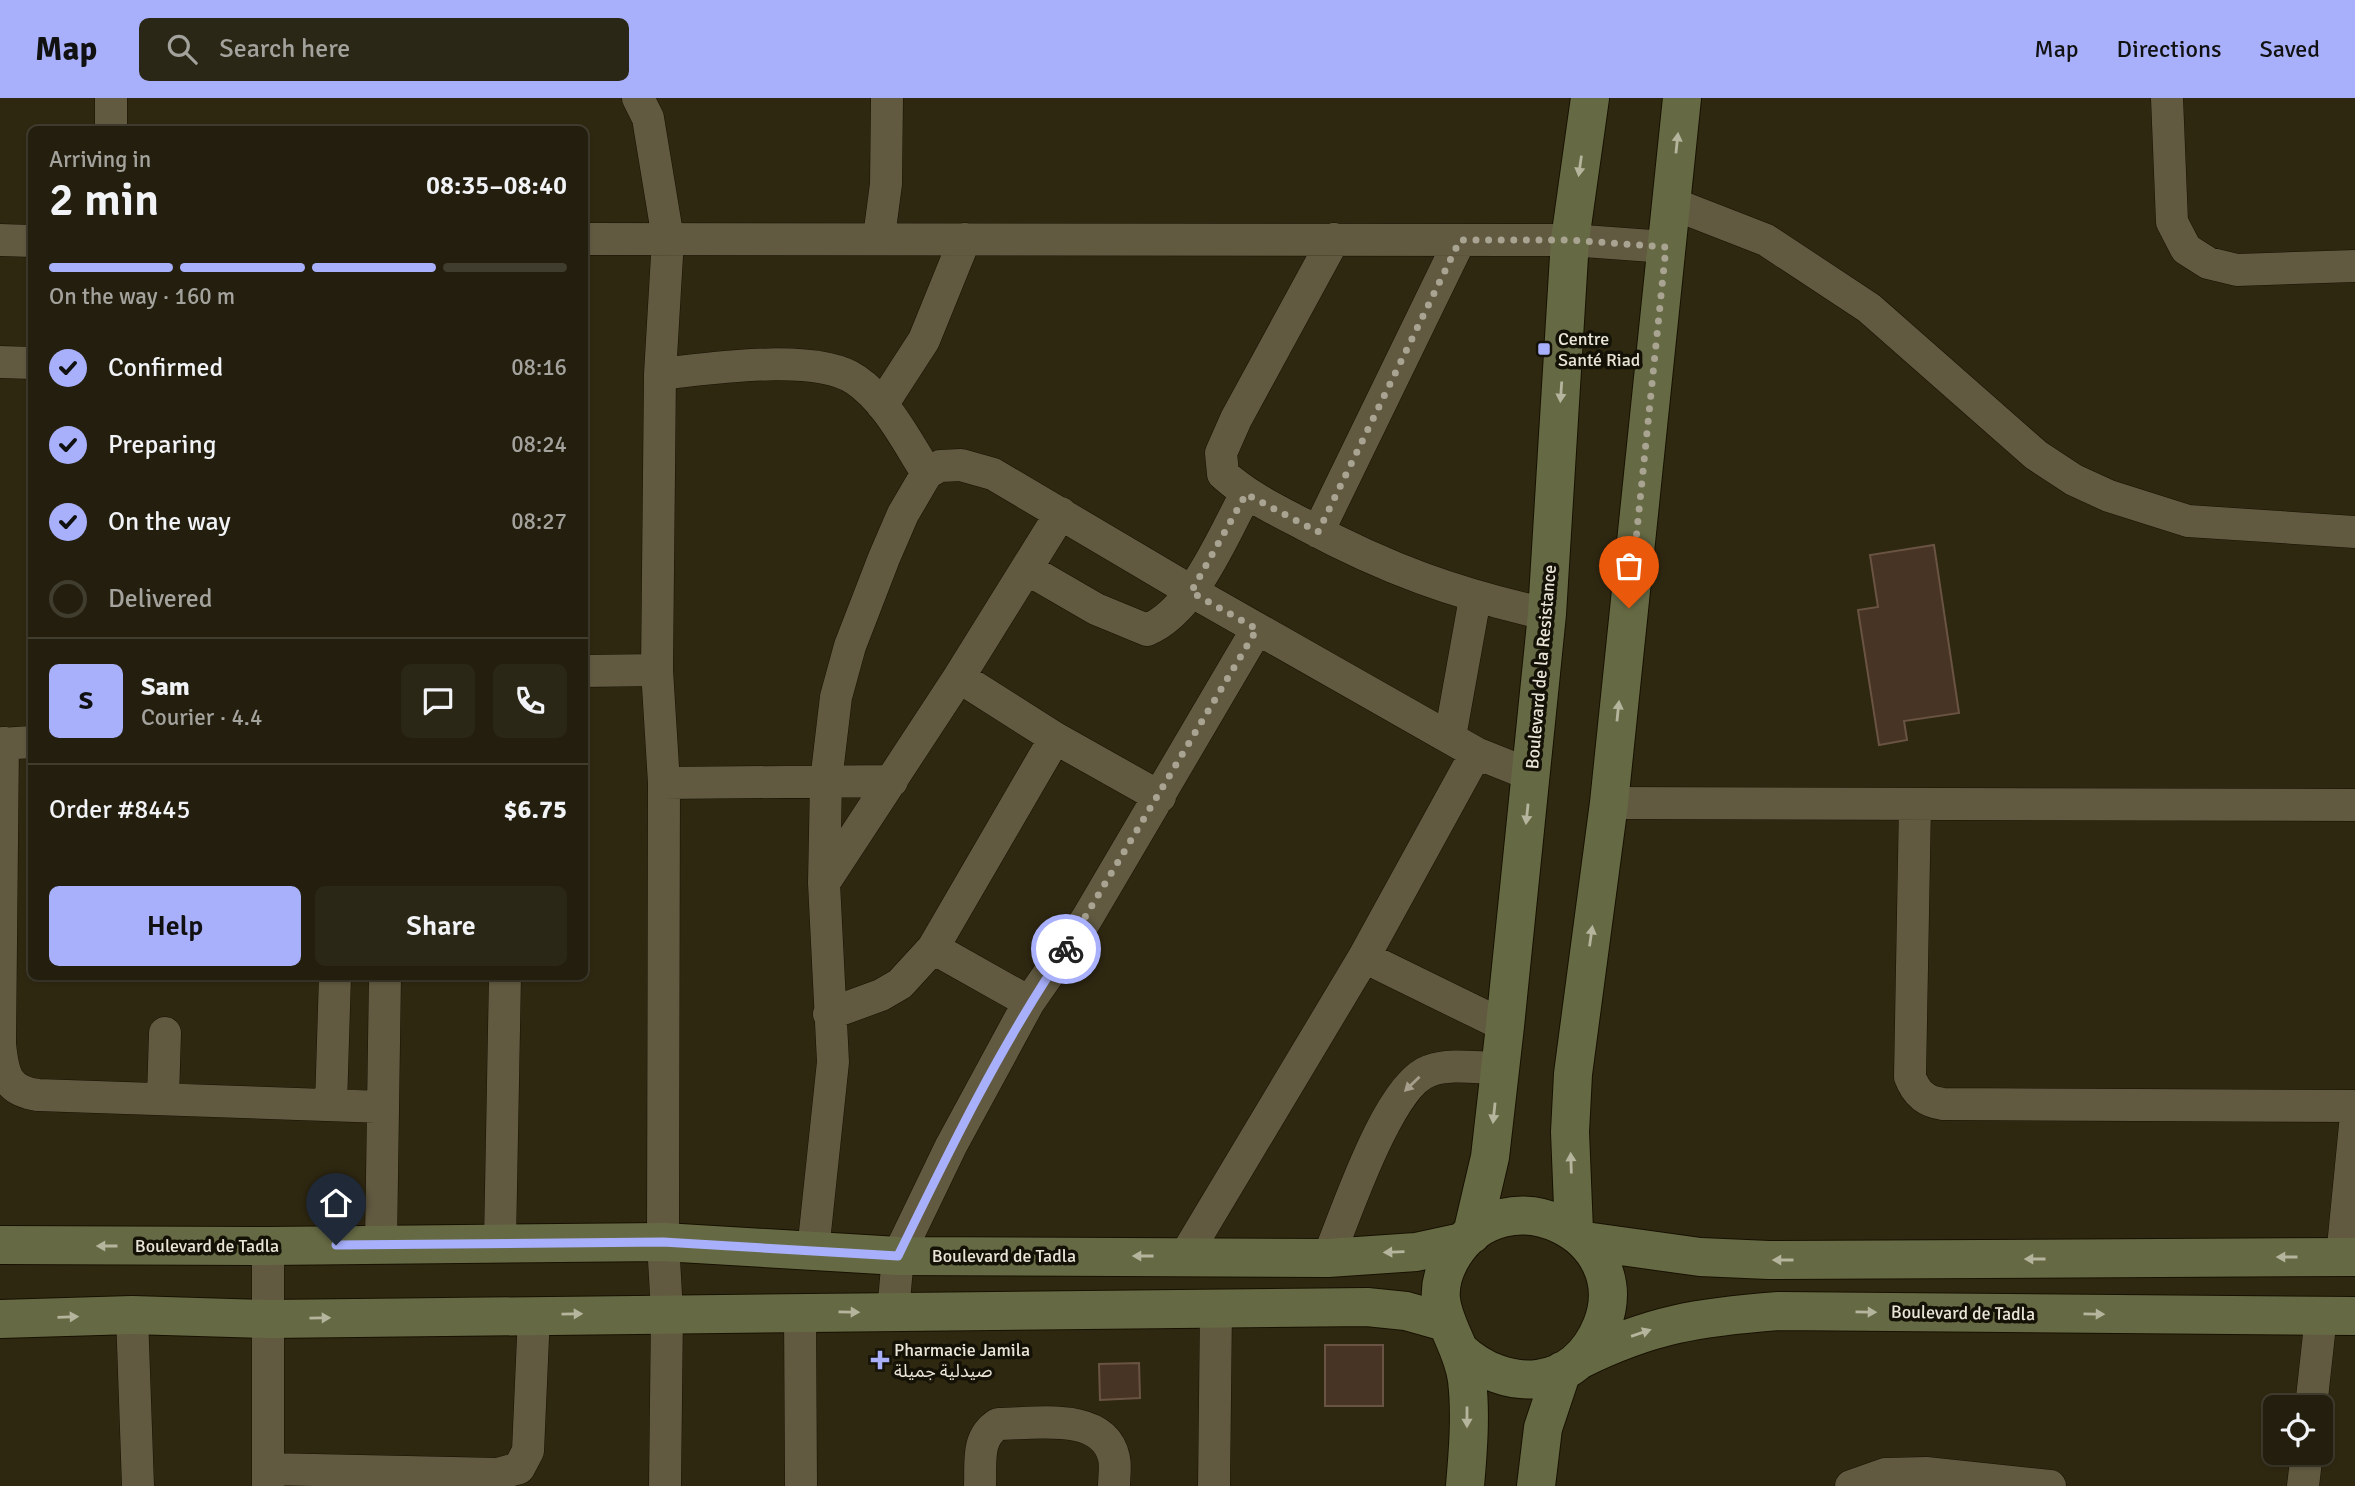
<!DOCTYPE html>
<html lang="en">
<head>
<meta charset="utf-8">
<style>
	body { margin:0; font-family:Signika,"Noto Sans Arabic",sans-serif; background:#2b2716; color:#f1f3f6; height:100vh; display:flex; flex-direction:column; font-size:26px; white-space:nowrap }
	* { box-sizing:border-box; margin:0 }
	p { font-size:23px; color:#a3a29d }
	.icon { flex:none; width:38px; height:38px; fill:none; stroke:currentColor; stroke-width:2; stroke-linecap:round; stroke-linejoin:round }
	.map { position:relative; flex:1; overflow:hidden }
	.drawer { position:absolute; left:28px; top:28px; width:560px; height:854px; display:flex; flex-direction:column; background:#231e0d; border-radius:10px; box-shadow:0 2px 5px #0004,0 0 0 2px #403c2e }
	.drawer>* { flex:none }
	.controls { position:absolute; left:2263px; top:1297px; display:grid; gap:14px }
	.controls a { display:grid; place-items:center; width:70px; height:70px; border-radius:10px; background:#231e0d; box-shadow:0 2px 5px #0004,0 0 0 2px #403c2e; font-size:35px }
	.pin { position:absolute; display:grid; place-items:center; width:60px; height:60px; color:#fff; margin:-72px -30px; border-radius:50% 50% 50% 0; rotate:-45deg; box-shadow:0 0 7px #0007 }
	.pin .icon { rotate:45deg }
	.courier { position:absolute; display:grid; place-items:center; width:70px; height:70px; margin:-35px; border:5px solid #a8b0fc; border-radius:50%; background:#fff; color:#222; box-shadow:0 2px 9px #0007 }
	.headline em { font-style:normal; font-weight:600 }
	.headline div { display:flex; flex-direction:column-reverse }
	.headline { display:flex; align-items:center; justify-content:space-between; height:119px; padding:0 21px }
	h1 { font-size:46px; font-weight:600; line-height:52px }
	.bar { display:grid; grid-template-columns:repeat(4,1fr); gap:10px 7px; align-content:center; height:84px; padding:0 21px }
	.bar i { height:9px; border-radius:5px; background:#403c2e }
	.bar .active { background:#a8b0fc }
	.bar p { grid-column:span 4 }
	.line { display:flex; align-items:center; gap:18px; padding:0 21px; border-top:2px solid #403c2e }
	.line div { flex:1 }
	.round { display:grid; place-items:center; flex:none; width:74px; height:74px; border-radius:10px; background:#2b2716 }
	ol { padding:0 21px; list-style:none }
	li { display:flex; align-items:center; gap:21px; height:77px }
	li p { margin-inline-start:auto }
	li .icon { padding:7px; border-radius:50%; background:#a8b0fc; color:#111; stroke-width:4 }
	li:last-child { color:#a3a29d }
	li i { width:38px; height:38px; border:4px solid #403c2e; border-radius:50% }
	.primary-button { display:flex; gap:14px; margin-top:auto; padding:14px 21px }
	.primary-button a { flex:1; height:80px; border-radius:10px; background:#a8b0fc; color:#111; font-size:28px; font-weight:600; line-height:80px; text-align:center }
	.primary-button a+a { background:#2b2716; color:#f1f3f6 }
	header { display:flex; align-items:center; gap:42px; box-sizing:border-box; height:98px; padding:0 35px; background:#a8b0fc; color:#111 }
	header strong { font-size:33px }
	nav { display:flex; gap:38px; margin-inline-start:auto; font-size:24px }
	.search { width:490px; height:63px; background:#2b2716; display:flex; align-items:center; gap:18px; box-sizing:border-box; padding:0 24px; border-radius:10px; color:#a3a29d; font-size:26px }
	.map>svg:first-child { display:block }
	.building { fill:#483424; stroke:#695342; stroke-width:2 }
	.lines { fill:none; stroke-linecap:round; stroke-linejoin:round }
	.street-casing { stroke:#171100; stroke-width:33 }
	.secondary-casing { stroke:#171100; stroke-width:40 }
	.street { stroke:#615940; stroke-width:32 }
	.secondary { stroke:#666a44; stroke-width:38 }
	.oneway { fill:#b5b49c }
	.oneway2 { fill:#a69f8c }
	.done { stroke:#a9a392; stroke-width:7; stroke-dasharray:0 12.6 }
	.route { stroke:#a8b0fc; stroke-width:9 }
	.poi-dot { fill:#a8b0fc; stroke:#141107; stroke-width:2.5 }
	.labels { text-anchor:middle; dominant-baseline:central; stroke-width:7; stroke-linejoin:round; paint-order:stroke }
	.poi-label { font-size:18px; fill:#eae5d7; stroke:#141107; text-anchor:start }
	.street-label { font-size:18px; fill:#eae5d7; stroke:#141107 }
</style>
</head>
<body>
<header>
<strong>Map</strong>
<div class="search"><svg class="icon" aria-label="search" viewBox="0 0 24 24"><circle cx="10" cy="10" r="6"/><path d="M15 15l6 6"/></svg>Search here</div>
<nav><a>Map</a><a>Directions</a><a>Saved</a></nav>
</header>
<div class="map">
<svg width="2355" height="1388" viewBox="0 0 2355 1388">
	<rect width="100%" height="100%" fill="#2f2811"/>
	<!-- building -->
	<path class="building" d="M1934,447L1959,615L1904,623L1907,642L1879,647L1858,512L1878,509L1870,457Z
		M1325,1247H1383V1308H1325Z
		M1139,1265L1140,1300L1100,1302L1099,1266Z"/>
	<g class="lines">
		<defs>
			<path id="street" d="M638,0L648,20L668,141L660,276L657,572L664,685L663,1144L667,1214L665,1388
				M2167,0L2172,124L2186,151L2208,165L2237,172L2355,168
				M111,32V0
				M1671,105L1766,142L1869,210L2036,357L2074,382L2109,398L2188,423L2355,434
				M879,139L886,86L887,0
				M584,141L1570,142L1666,149
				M1334,141L1236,321L1221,355L1223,376C1247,398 1276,412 1305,427C1387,471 1456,496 1547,516
				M0,142L32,143
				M0,264L32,265
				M660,276C709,271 816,254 856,282C887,303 907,344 927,375
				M882,307L924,242L965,141
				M1318,434L1460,142
				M1027,471L1096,511L1147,532C1194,512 1222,439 1246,396
				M584,573L657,572
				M959,579L1055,640L1160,699
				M1450,639L1475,500
				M3,645L0,946C3,975 6,993 38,997L383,1009
				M0,646L32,644
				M664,685L892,683
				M1609,705L2355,707
				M1915,706L1910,979C1916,995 1925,1004 1943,1006L2355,1008
				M824,785L959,579L1061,415
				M933,850L1029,904
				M1364,859L1505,928
				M829,916L881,897L900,886L933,850L1055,640
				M163,1000L165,935
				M331,1007L335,878
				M500,1144L505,878
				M381,1146L385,878
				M813,1153L833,964L824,785L826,683L836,599L850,548L884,460L903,416L927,375L940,368L961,367L993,376L1191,493L1476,655L1531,677
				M1185,1158L1364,859L1476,655
				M2342,1159L2355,1027
				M1328,1160C1345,1119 1388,987 1429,973C1450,965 1477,970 1499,970
				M800,1213L801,1388
				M893,1215L898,1158L951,1048L1029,904L1086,822L1257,531
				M132,1217L138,1388
				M2311,1309L2321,1218
				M268,1371L498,1376L519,1370L528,1353L534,1217
				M268,1388V1148
				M980,1388C981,1364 976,1340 998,1326C1034,1326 1104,1313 1114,1360C1116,1369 1114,1379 1114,1388
				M1214,1388L1216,1212
				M1851,1388L1885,1376L1926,1375L2050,1388
				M2303,1388L2307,1354"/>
			<path id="secondary" d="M1574,1133L1570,1034L1573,976L1609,705L1682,0
				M1472,1136L1490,1059L1505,928L1547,516L1570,142L1590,0
				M1585,1143L1700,1159L1769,1162L2355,1159
				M0,1147L268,1148L663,1144L898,1158L1328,1160L1416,1154L1462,1144
				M0,1221L132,1217L268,1221L1367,1209L1406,1213L1445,1224
				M1459,1252C1506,1296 1576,1293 1602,1227C1637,1136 1505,1073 1453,1157C1421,1209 1461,1234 1467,1282C1471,1316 1468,1354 1465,1388
				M1579,1262C1651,1226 1700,1219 1779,1213L2355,1218
				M1536,1388L1543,1330L1562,1273"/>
		</defs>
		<!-- street casing -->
		<use href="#street" class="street-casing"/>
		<!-- secondary casing -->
		<use href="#secondary" class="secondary-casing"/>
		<!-- street -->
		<use href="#street" class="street"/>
		<!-- secondary -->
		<use href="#secondary" class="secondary"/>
	</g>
	<!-- one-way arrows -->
	<defs><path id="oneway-solid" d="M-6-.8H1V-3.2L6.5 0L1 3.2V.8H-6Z" transform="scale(1.75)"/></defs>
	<g class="oneway">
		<use href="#oneway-solid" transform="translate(1677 45) rotate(-84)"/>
		<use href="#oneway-solid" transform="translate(1580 68) rotate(98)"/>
		<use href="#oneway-solid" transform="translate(1561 294) rotate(94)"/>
		<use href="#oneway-solid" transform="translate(1618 613) rotate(-84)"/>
		<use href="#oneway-solid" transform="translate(1527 716) rotate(96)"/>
		<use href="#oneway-solid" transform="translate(1591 838) rotate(-82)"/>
		<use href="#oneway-solid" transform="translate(1494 1015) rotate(96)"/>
		<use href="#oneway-solid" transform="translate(1571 1065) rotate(-92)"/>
		<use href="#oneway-solid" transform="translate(107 1148) rotate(-180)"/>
		<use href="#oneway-solid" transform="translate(1394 1154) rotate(178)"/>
		<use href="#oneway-solid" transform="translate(1143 1158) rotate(-180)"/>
		<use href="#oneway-solid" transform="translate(2287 1159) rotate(180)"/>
		<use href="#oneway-solid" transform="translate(2035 1161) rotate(180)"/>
		<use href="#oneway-solid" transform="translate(1783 1162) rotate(180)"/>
		<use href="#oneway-solid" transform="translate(849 1214) rotate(1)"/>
		<use href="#oneway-solid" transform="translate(1866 1214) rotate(1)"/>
		<use href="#oneway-solid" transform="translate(572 1216) rotate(-1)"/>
		<use href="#oneway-solid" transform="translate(2094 1216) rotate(1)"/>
		<use href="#oneway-solid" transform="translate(68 1219) rotate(-2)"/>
		<use href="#oneway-solid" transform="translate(320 1220) rotate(-1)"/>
		<use href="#oneway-solid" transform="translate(1641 1235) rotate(-19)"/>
		<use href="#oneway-solid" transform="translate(1467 1319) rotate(90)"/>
	</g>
	<use class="oneway2" href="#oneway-solid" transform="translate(1412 986) rotate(136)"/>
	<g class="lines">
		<!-- done -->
		<path class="done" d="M1066,851L1257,531L1191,494L1246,396L1318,434L1460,142H1570L1666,149L1629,510"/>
		<!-- route -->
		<path class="route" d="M336,1147L663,1144L898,1158C949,1053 1000,948 1066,851"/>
	</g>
	<!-- markers -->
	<g class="poi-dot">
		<rect x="1537" y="244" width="14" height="14" rx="3.5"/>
		<path d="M876.5 1251.5h7v7h7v7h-7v7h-7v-7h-7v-7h7z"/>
	</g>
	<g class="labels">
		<!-- poi labels -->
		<g class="poi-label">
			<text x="1558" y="241">Centre<tspan x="1558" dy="21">Santé Riad</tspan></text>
			<text x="894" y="1252">Pharmacie Jamila<tspan x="894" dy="21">صيدلية جميلة</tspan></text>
		</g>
		<!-- street labels -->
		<g class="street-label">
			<text transform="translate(1541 569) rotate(-85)">Boulevard de la Resistance</text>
			<text x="207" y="1148">Boulevard de Tadla</text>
			<text x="1004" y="1158">Boulevard de Tadla</text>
			<text transform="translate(1963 1215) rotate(1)">Boulevard de Tadla</text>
		</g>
	</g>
</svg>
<div class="controls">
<a><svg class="icon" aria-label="locate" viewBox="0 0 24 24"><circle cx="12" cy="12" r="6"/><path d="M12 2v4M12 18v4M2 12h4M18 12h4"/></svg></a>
</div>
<div class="pin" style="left:1629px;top:510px;background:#ea580c"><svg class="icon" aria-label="bag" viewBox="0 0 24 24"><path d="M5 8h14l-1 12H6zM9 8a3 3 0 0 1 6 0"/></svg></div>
<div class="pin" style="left:336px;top:1147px;background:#1f2937"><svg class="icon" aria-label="home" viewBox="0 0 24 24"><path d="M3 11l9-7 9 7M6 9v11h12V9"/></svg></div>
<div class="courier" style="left:1066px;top:851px"><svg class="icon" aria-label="bike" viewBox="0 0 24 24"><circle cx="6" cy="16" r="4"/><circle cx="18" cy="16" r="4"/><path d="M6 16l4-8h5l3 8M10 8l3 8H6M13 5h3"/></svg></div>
<section class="drawer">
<div class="headline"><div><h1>2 min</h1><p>Arriving in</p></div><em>08:35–08:40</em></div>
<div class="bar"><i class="active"></i><i class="active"></i><i class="active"></i><i></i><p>On the way · 160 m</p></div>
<ol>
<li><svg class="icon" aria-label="check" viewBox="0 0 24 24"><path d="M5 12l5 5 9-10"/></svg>Confirmed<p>08:16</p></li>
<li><svg class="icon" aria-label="check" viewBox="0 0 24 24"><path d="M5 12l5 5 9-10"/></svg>Preparing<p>08:24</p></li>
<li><svg class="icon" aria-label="check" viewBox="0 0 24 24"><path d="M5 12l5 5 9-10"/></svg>On the way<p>08:27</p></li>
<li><i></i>Delivered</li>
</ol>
<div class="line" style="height:126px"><b class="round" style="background:#a8b0fc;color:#111">S</b><div><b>Sam</b><p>Courier · 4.4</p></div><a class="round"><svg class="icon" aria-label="chat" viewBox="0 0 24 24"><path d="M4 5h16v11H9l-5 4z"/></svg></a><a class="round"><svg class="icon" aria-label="phone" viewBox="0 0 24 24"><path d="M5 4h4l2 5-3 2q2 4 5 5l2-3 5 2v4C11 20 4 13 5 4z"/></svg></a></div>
<div class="line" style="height:91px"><div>Order #8445</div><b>$6.75</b></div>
<div class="primary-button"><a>Help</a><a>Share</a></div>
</section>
</div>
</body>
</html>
